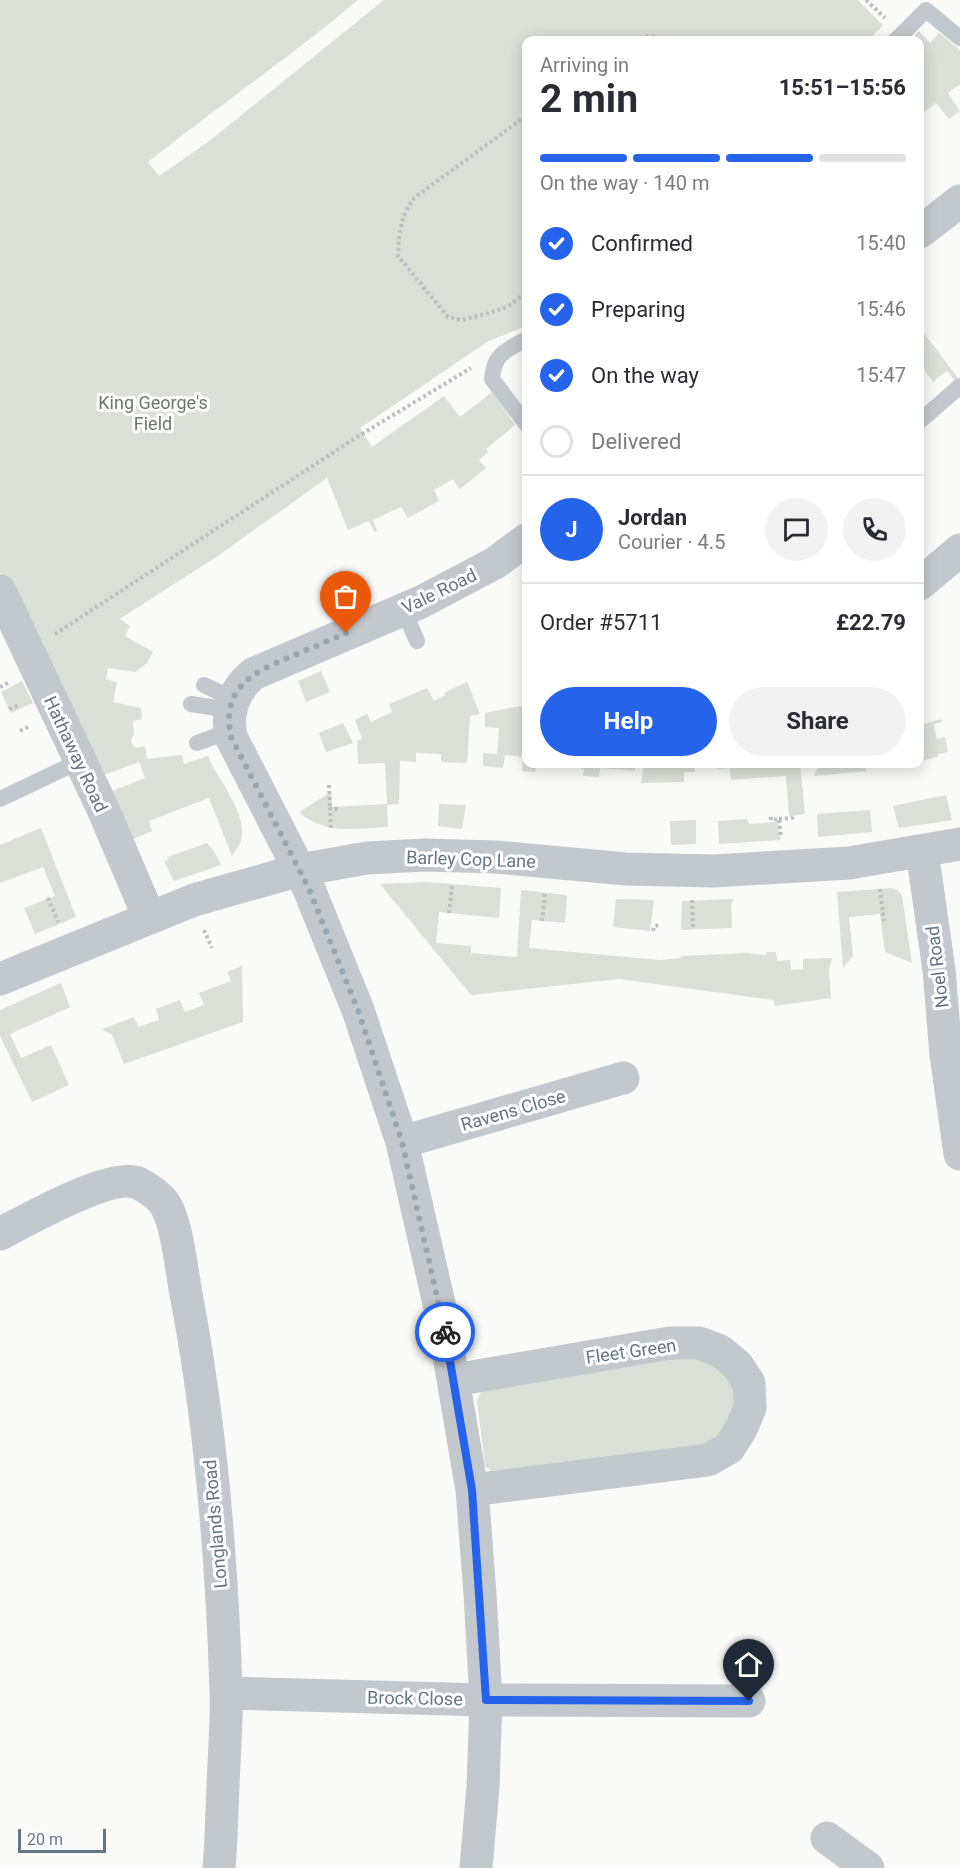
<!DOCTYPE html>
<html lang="en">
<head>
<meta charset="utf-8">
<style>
	body { margin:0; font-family:Roboto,sans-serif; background:#f2f2f3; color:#2b2b33; height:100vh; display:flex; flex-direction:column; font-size:22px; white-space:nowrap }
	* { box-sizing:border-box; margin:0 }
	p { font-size:20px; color:#7c7c81 }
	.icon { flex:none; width:33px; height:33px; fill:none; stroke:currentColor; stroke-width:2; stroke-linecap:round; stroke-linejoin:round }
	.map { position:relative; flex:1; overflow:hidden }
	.panel { position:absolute; left:522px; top:36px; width:402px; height:732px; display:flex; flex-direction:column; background:#fff; border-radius:12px; box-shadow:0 3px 15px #0003 }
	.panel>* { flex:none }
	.scale { position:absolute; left:18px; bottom:15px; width:88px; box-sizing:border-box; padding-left:6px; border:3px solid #657683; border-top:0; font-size:16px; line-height:21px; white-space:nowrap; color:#657683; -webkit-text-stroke:4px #fff; paint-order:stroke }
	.pin { position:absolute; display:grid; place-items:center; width:51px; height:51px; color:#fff; margin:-62px -26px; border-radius:50% 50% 50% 0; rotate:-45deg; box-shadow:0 0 6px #0007 }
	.pin .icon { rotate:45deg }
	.courier { position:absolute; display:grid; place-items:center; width:60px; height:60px; margin:-30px; border:4px solid #2563eb; border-radius:50%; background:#fff; color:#222; box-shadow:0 2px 8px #0007 }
	.head em { font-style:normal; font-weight:700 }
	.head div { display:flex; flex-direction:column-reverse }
	.head { display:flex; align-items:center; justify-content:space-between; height:102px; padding:0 18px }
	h1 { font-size:39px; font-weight:700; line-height:45px }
	.bar { display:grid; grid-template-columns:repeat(4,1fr); gap:9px 6px; align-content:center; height:72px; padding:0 18px }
	.bar i { height:8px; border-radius:4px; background:#e1e1e2 }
	.bar .active { background:#2563eb }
	.bar p { grid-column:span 4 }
	.line { display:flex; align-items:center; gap:15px; padding:0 18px; border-top:2px solid #e1e1e2 }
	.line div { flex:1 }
	.round { display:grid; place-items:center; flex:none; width:63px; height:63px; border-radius:32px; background:#f2f2f3 }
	ol { padding:0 18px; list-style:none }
	li { display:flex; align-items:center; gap:18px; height:66px }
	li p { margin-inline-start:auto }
	li .icon { padding:6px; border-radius:50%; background:#2563eb; color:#fff; stroke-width:4 }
	li:last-child { color:#7c7c81 }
	li i { width:33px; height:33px; border:3px solid #e1e1e2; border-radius:50% }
	.button { display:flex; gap:12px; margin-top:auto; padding:12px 18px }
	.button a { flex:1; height:69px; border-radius:36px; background:#2563eb; color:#fff; font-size:24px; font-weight:700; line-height:69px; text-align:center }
	.button a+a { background:#f2f2f3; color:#2b2b33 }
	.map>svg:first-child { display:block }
	.green { fill:#dadfd7 }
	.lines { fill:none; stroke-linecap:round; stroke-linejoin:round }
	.path { stroke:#bbbfc2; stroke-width:4; stroke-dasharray:3 3; stroke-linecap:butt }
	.service { stroke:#c3c8cc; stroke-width:16 }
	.minor { stroke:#c3c8cc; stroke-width:33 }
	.done { stroke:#99a4ac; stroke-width:6; stroke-dasharray:0 10.8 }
	.route { stroke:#2563eb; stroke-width:8 }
	.labels { text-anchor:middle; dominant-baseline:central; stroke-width:6; stroke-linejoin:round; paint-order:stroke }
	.park-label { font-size:18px; fill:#687a64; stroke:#fff }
	.street-label { font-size:18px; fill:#657683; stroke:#fff }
</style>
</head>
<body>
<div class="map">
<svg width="960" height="1868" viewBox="0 0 960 1868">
	<rect width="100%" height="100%" fill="#fafaf8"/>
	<!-- green -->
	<path class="green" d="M0,0H358C290,57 217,107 148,162L159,176L208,142L384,0H858L883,25L869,40H526V326L489,341L360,428L372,447L444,396L460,417L492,392L515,425L486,449L488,452L479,460L486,468L461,488L459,489L453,479L434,490L439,501L408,518L401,507L373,520L377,531L374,532L369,521L348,530L327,478L219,555L120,619L130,626L125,636L153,652L146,664L135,672L108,668L106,679L117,682L113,702L141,708L142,719L133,721L134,735L131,739L132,744L135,748L145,746L147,759L182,755L184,764L208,756C217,778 245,811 242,835C242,843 236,849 232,856L209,798L149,821L152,831L129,841L107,793L145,778L139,762L101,776L0,572Z
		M919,31L930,43L939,33L960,50V84L948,93L960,111L949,119L936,103L920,115V40H910Z
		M920,328L958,378L955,381L947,371L933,382L920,365V350L925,345L920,338Z
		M321,671L330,692L306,702L298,681Z
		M22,681L33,703L11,713L1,692Z
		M467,682L480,714L470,716L467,763L441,762V754L416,753V762L400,761L399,804L387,805L388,827C354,828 327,836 299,812L331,792L332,807L387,804L385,763L358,764L357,741L362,739L355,720L367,714L371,722L392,712L389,704L427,688L434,701L445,695L444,693Z
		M526,705V764H559L548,765L537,764L535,772L522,771L523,757L505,755L503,768L483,766V753L497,754L499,728L485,727V713Z
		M941,719L942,722L934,724L937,739L945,737L948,752L938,754V757L920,761V725Z
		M343,723L353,743L326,752L319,733Z
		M574,764H635V771L600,768L599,777L583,776L584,769L574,767Z
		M644,764H695V772H684V782L641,783Z
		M719,764H800L805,814L789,816L786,776L731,780L730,768L718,769Z
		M819,764H863L867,771L814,776Z
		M946,795L952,820L899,828L893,806Z
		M439,804L466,805L462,829L438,826Z
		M870,810L872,832L818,837L817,814Z
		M747,819L749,824L778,822L780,840L719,844L718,821Z
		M696,820V844L671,845L670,821Z
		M41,828L76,917L35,934L24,908L55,896L43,867L0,883V845Z
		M207,843L214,851L221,865L174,881L164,861L168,860L167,857Z
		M427,882L501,888L499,918L439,912L436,943L471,946V953L517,957L521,890L567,895L565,923L532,920L529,948L660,960L680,958L682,956L747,953L765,955L767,952H776L777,961L790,960L791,970L803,969V959L832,958L829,970L831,998L775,1006L774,1000L619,979L471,995L380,884Z
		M892,888L898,890L902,896L912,963L885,952L880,914L849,917L853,956L843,968L837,892Z
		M616,899L654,900L650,931L613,927Z
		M734,899L731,904L732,928L681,930L682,901Z
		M242,966L243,1022L124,1064L112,1035L102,1029L134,1017L138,1027L159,1020L156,1009L180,1000L185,1012L204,1005L199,993L231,981L227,972Z
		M61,983L70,1007L10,1034L21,1058L51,1045L69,1085L32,1102L0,1036V1010Z
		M674,1354L712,1360L734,1385L736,1398L730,1424L710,1446L491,1471L485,1466L477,1400L481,1392L488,1386Z"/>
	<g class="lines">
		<!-- path -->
		<path class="path" d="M866,0L885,18
			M634,40C643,36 655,34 663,40
			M526,116L414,198C400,218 399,232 398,256L448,317L462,320L485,314L507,307L526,293
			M55,634L357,437L471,368
			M0,687L10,682
			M9,709L20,705
			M20,731L30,726
			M329,785L330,809
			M771,817V820L779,819L781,838
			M779,819L792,818L793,816
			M331,828L330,809H336V807
			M880,889L884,921
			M48,898L58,922
			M692,900L693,929
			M449,913L452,886
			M542,921L545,893
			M204,930L212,948
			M653,931L654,927L658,925"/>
		<!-- service -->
		<path class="service" d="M896,40L926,10L960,38
			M526,339C506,351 494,353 492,379L526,424
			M920,421L960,386
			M403,609L417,641
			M204,685L233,699
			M191,704L230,710
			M197,743L230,731
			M0,799L80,761"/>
		<!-- minor -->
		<path class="minor" d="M920,232L960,201
			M920,584L960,550
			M0,591L103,809L149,917
			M922,851L939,970L946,1055L960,1154
			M0,979L194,900L300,870L367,858L425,855L496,857L626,869L713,871L849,863L960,844
			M402,1142L623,1078
			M0,1234C27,1220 111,1172 138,1183C147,1187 161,1197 166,1206C179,1231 181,1270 187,1299C211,1427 222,1560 226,1691C227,1715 225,1740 224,1764C222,1798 222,1833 219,1868
			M454,1380L670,1343H699L720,1351L737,1365L749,1383L750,1408L741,1429L729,1448L708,1460L472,1490
			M226,1693L486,1700L749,1701
			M827,1838L868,1868
			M476,1868L483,1787L486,1700L480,1594L472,1490L443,1321L402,1142L358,1010L309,889L231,737C226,712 233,691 253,674L421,602L495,563L526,540"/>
	</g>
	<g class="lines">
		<!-- done -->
		<path class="done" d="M346,633C328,641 309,649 290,657C251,673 221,689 231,737L309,889L358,1010L402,1142L445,1332"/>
		<!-- route -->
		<path class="route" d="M445,1332L472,1490L486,1700L749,1701"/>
	</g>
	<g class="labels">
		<!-- park labels -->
		<g class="park-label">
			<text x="153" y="402">King George's<tspan x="153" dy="21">Field</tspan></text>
		</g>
		<!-- street labels -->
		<g class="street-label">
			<text transform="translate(439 591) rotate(-26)">Vale Road</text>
			<text transform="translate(76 754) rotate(65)">Hathaway Road</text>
			<text transform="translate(471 859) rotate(2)">Barley Cop Lane</text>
			<text transform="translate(937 967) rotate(-97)">Noel Road</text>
			<text transform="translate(513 1110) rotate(-16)">Ravens Close</text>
			<text transform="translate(631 1351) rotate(-8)">Fleet Green</text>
			<text transform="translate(215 1524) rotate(-95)">Longlands Road</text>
			<text transform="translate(415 1698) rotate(1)">Brock Close</text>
		</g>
	</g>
</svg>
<div class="scale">20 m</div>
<div class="pin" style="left:346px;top:633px;background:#ea580c"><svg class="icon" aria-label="bag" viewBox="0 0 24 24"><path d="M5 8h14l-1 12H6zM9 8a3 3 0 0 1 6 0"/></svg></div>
<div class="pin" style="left:749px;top:1701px;background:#1f2937"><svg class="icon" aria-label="home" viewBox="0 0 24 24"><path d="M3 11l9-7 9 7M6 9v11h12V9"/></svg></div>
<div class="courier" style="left:445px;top:1332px"><svg class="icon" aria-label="bike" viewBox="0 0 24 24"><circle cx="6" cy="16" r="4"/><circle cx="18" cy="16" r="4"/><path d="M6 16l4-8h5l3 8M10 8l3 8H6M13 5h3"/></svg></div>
<section class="panel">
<div class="head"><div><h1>2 min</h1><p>Arriving in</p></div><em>15:51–15:56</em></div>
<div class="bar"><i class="active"></i><i class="active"></i><i class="active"></i><i></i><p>On the way · 140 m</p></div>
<ol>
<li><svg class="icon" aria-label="check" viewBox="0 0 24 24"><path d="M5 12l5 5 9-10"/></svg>Confirmed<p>15:40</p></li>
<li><svg class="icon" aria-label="check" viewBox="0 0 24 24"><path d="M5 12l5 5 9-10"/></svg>Preparing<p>15:46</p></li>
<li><svg class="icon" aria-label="check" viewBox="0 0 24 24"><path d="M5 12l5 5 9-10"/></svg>On the way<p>15:47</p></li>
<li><i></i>Delivered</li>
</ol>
<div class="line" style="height:108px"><b class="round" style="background:#2563eb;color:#fff">J</b><div><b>Jordan</b><p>Courier · 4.5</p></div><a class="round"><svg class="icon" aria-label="chat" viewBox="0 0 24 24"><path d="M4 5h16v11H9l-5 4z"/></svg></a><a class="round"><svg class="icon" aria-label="phone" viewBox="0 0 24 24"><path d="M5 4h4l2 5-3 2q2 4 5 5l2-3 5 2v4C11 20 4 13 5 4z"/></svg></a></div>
<div class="line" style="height:78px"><div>Order #5711</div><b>£22.79</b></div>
<div class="button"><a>Help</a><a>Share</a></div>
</section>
</div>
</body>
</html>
